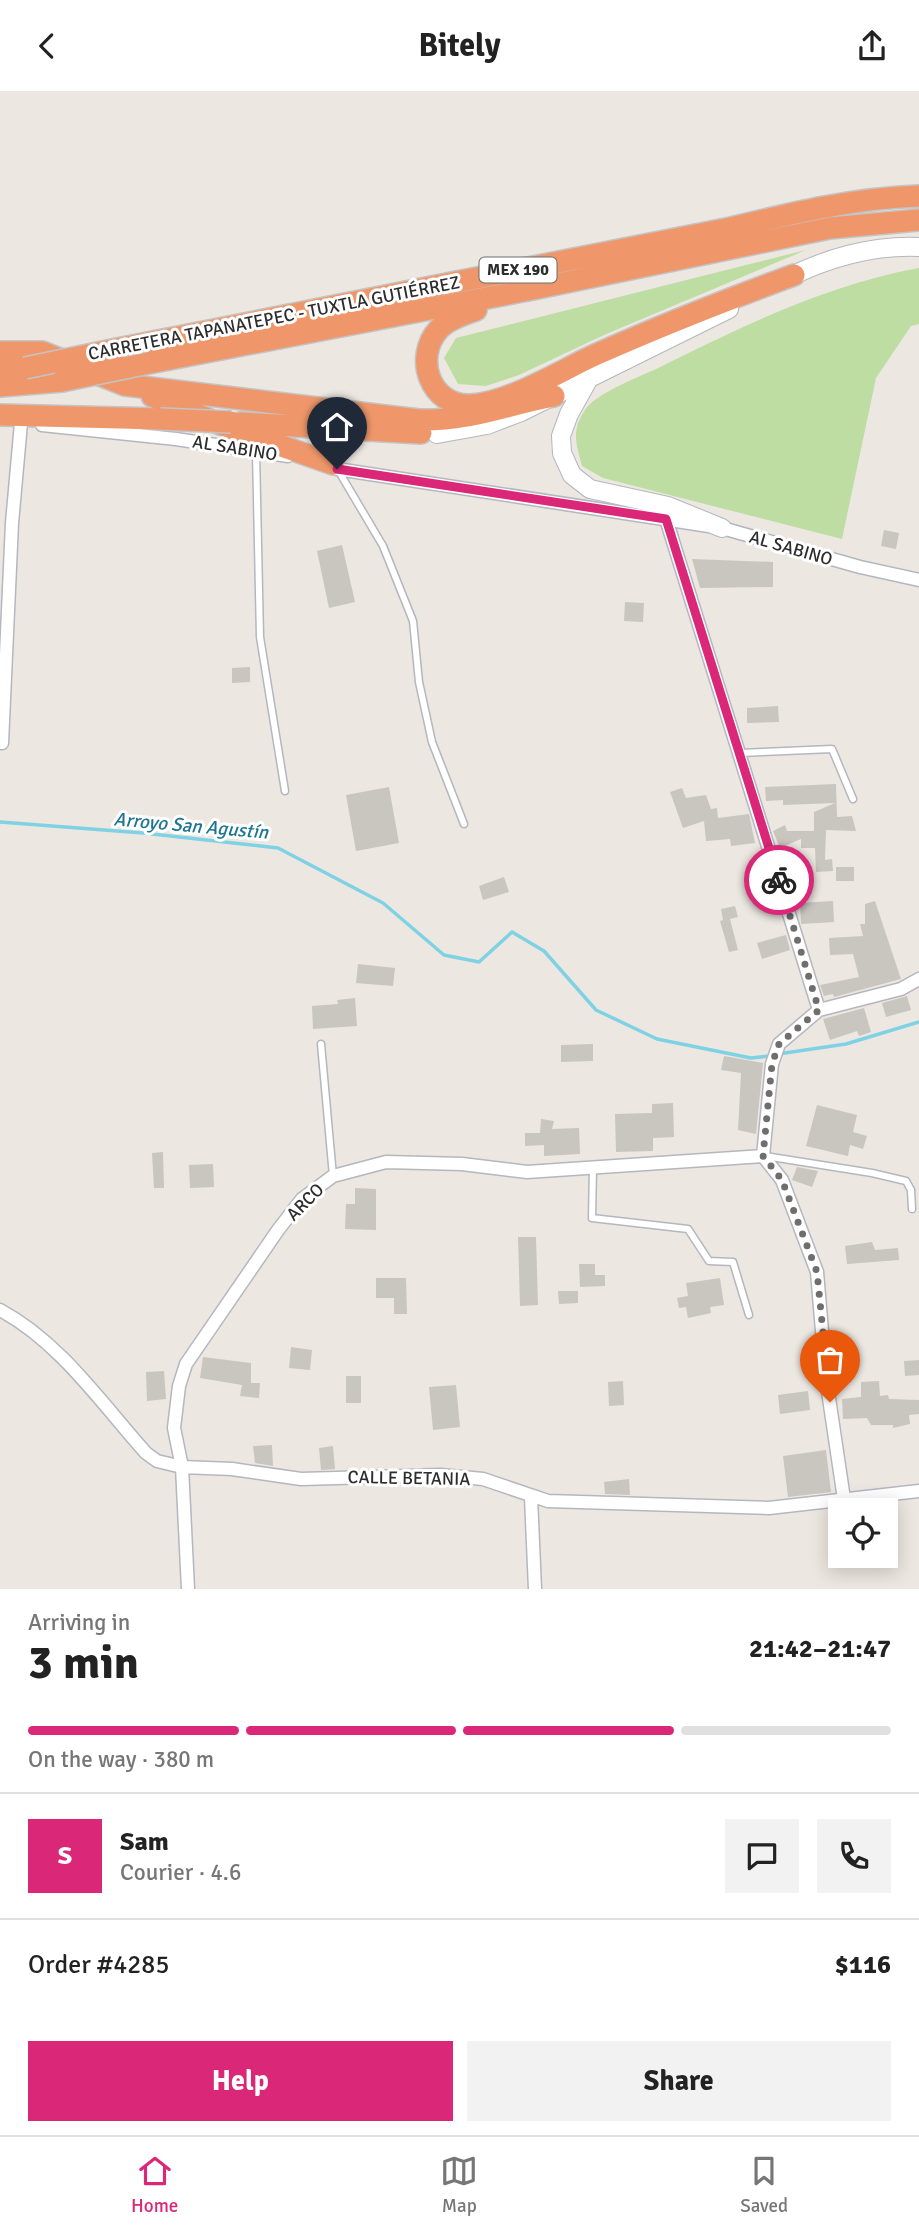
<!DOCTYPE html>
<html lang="en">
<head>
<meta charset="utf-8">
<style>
	body { margin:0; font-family:Signika,sans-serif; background:#f2f2f2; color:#222; height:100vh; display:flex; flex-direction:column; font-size:26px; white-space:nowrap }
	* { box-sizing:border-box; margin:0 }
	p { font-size:23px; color:#767676 }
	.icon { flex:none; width:38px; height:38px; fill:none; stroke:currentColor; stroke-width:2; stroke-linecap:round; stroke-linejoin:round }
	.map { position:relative; height:1498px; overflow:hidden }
	.details { display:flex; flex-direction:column; background:#fff; flex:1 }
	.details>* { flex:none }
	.tools { position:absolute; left:828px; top:1407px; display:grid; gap:14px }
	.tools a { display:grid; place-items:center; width:70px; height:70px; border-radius:0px; background:#fff; box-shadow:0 4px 18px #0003; font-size:35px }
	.pin { position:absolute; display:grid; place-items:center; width:60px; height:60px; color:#fff; margin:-72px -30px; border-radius:50% 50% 50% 0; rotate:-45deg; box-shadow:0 0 7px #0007 }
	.pin .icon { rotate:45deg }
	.courier { position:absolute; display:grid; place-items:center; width:70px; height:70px; margin:-35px; border:5px solid #db2777; border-radius:50%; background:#fff; color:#222; box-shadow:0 2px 9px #0007 }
	.head em { font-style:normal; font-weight:700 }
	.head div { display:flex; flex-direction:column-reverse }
	.head { display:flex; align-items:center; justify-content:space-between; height:119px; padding:0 28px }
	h1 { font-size:46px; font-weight:700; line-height:52px }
	.bar { display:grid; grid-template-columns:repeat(4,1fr); gap:10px 7px; align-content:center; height:84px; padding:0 28px }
	.bar i { height:9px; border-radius:5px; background:#e0e0e0 }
	.bar .on { background:#db2777 }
	.bar p { grid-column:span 4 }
	.line { display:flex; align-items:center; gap:18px; padding:0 28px; border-top:2px solid #e0e0e0 }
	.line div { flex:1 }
	.round { display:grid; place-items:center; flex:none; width:74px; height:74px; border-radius:0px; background:#f2f2f2 }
	.action { display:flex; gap:14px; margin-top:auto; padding:14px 28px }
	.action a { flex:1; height:80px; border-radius:0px; background:#db2777; color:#fff; font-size:28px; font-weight:700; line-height:80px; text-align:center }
	.action a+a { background:#f2f2f2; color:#222 }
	header { display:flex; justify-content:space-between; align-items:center; height:91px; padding:0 28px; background:#fff; font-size:32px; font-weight:700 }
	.tab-bar { display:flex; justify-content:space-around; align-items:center; height:98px; border-top:2px solid #e0e0e0; background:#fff; font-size:19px; color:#767676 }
	.tab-bar a { display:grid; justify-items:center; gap:4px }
	.tab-bar .on { color:#db2777 }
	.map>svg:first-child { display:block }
	.green { fill:#bddda3 }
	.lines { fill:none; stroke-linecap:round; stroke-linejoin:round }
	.stream { stroke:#7fd2e4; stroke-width:3.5 }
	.building { fill:#c9c5bf }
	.lane-casing { stroke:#b4b7bf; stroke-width:9 }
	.street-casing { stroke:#b4b7bf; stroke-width:15 }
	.secondary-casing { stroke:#b4b7bf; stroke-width:20 }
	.highway-casing { stroke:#c4c4c4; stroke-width:24 }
	.lane { stroke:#fff; stroke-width:6 }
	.street { stroke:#fff; stroke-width:12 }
	.secondary { stroke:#fff; stroke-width:18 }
	.highway { stroke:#ef976a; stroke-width:21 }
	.highway-bridge-casing { stroke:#c4c4c4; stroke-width:24; stroke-linecap:butt }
	.highway-bridge { stroke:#ef976a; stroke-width:21 }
	.done { stroke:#706e6c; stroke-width:7; stroke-dasharray:0 12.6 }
	.route { stroke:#db2777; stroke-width:9 }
	.labels { text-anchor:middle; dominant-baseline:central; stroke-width:6; stroke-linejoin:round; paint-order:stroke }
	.shield { fill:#fff; stroke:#6c6c6c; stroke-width:2 }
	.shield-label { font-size:16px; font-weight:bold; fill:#2d2d2d }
	.street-label { font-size:18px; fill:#2d2d2d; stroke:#fff }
	.water-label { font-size:19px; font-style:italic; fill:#1b7593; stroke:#fff }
</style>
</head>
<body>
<header><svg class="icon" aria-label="back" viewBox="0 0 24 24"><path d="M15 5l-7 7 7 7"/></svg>Bitely<svg class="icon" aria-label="share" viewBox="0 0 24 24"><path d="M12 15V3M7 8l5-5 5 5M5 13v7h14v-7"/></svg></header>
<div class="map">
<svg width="919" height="1498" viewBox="0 0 919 1498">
	<rect width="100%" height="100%" fill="#ede7e1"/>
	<!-- green -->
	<path class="green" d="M806,159L604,244L519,284L486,295L458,293L444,267L456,247Z
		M919,177V233L911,235L876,287L842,448L603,387L582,375C576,352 571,340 585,319C595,303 636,287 654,279C739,237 825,194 919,177Z"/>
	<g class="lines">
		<!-- stream -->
		<path class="stream" d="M0,731L143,742L278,757L383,812L444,864L479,871L512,841L544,860L596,919L657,948L751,967L770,965
			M778,963L846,953L919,931"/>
	</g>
	<!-- building -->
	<path class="building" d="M884,439L899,442L896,458L881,455Z
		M342,454L355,511L329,517L317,460Z
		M692,468L773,471V496L700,497Z
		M625,511L644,512L643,531L624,530Z
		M250,576V591L232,592V577Z
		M778,615L779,631L747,632V617Z
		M836,693L837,726L852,725L856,740L826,739L825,769L832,768L833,780L816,781L815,757H801V748L780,757L773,740L785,734L787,740H814V721L835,712L783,714V709L766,710L765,696Z
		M389,696L399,752L356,760L346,704Z
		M682,697L686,707L706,704L711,718L717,717L718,727L749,723L755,752L731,755L730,748L706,750L704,730L683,737L670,701Z
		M836,776H854V790H836Z
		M504,786L509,801L483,809L479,795Z
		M833,810L834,831L801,833L800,812Z
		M875,810L901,888L834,906L833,903L824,905L820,894L859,886L853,863L830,864L829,847L863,845L860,833H865V813Z
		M735,815L738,826L730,828L738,859L729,861L720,830L723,829L721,818Z
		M786,844L790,859L762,868L757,852Z
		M358,873L395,877L393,895L356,892Z
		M907,905L911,919L886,926L882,912Z
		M355,907L357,935L313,938L312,915L338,913L337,909Z
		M864,917L871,941L859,945L857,940L830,949L823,928Z
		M593,953V970L561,971V954Z
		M724,965L763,972L756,1043L738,1039L741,982L721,979Z
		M673,1012L674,1046L653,1047V1060L616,1061L615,1023L652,1022V1013Z
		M817,1014L857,1024L853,1041L867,1045L863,1058L850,1054L848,1065L806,1055Z
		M541,1028L554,1030L552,1038L579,1037L580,1063L544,1065V1054L525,1055V1042H540Z
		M163,1061L164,1097H154L152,1062Z
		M213,1073L214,1096L190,1097L189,1074Z
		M797,1076L818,1080L812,1096L792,1089Z
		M355,1097L376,1098V1139L345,1138L346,1113H355Z
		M518,1146H536L538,1214L520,1215Z
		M872,1151L875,1159L898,1157L899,1169L847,1173L845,1155Z
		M579,1173H595V1184H605V1195L580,1196Z
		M376,1187H406L407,1223H394V1207H376Z
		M720,1187L724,1214L710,1216L711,1222L688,1227L686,1216L679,1217L677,1207L688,1205L686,1192Z
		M558,1200H578V1212L559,1213Z
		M291,1256L312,1259L310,1279L289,1277Z
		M203,1266L251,1272V1292H260L259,1307L240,1305L242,1294L200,1287Z
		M919,1269V1284L905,1285L904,1270Z
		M164,1280L166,1308L147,1310L146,1281Z
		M346,1285H361V1312H346Z
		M623,1290L624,1314L609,1315L608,1291Z
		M879,1290L880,1305L888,1304L889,1308L919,1309V1323L909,1324L910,1333L893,1337V1334H871L867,1327L843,1328L842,1308L861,1306V1291Z
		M456,1294L460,1336L433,1339L429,1296Z
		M808,1300L810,1319L780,1323L778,1304Z
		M272,1354L273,1375L255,1372L253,1355Z
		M333,1355L335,1378L321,1379L319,1357Z
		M826,1359L831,1401L788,1406L783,1365Z
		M629,1388L630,1404L605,1403L604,1391Z"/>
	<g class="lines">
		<defs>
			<path id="lane" d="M256,361L260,546L285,700
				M338,379L383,455L413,530L419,591L432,651L464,733
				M740,662L832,658L853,708
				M321,953L333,1085
				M765,1065L872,1082L906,1090L911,1099L912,1118
				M593,1076L592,1127L688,1138L709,1170L733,1171L749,1224"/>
			<path id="street" d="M42,334L176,348L288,365
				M330,372L337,378L722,437L860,476L919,489
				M666,428L819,919
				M2,652L12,432L21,332
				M763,1065L782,1089L817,1181L826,1287L844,1408
				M763,1065L772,973L779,953L819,919L901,898L919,888
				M0,1219C60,1251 102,1313 146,1362L157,1370L182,1376L232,1378L301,1388L440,1384L483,1388L548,1410L769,1417L919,1400
				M531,1406L535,1498
				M188,1498L182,1376L174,1337L179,1295L186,1273L278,1139L302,1108L333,1085L386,1071L462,1073L527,1081L763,1065"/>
			<path id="secondary" d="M784,189C825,167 873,154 919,156
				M588,289L569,323L561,345L562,362L572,384L590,398L668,415L722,437
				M437,343L487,334L521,321L729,218"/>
			<path id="highway" d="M476,219C464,223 448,228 439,238C413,266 430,316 471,314C509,312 560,280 595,264C660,235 726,209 794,184
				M117,258L731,137C793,122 855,107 919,105
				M0,261H42L125,294L419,329C471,330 505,314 554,305
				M149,272L533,198L830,137L919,129
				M0,278L25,277
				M0,295L62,290
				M152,305L230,337L333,373
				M0,324L160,328
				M240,332L421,342"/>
		</defs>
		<!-- lane casing -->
		<use href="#lane" class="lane-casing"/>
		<!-- street casing -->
		<use href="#street" class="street-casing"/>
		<!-- secondary casing -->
		<use href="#secondary" class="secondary-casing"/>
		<!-- highway casing -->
		<use href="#highway" class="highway-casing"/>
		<!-- lane -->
		<use href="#lane" class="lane"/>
		<!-- street -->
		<use href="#street" class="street"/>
		<!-- secondary -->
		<use href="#secondary" class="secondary"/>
		<!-- highway -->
		<use href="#highway" class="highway"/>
		<defs>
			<path id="highway-bridge" d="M25,277L117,258
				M62,290L149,272
				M160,328L231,331"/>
		</defs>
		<!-- highway-bridge casing -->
		<use href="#highway-bridge" class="highway-bridge-casing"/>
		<!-- highway-bridge -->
		<use href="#highway-bridge" class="highway-bridge"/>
	</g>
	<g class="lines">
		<!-- done -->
		<path class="done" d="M779,789L819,919L779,953L772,973L763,1065L782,1089L817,1181L830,1311"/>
		<!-- route -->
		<path class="route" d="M337,378L666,428L779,789"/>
	</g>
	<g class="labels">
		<!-- shield labels -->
		<rect class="shield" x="479.5" y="166.5" width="77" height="25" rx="5"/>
		<g class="shield-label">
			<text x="518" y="179">MEX 190</text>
		</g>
		<!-- street labels -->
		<g class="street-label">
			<text transform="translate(274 227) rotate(-11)">CARRETERA TAPANATEPEC - TUXTLA GUTIÉRREZ</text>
			<text transform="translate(235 357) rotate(9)">AL SABINO</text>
			<text transform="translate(791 457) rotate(16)">AL SABINO</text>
			<text transform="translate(305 1111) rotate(-45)">ARCO</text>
			<text transform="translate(409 1387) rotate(1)">CALLE BETANIA</text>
		</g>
		<!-- water labels -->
		<g class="water-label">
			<text transform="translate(191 735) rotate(5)">Arroyo San Agustín</text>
		</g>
	</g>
</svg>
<div class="tools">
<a><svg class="icon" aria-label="locate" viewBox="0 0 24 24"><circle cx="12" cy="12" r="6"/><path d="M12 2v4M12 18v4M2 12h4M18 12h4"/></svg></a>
</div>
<div class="pin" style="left:830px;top:1311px;background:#ea580c"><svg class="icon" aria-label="bag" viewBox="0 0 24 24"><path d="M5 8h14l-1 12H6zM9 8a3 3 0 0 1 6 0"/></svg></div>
<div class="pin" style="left:337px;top:378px;background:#1f2937"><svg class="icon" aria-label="home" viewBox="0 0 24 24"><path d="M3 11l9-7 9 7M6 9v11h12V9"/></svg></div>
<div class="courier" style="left:779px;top:789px"><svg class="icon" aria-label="bike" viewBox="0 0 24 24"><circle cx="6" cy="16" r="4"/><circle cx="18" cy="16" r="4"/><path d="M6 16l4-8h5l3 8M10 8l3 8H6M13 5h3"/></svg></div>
</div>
<section class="details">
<div class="head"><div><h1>3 min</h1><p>Arriving in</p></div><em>21:42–21:47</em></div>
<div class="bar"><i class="on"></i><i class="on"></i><i class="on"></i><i></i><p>On the way · 380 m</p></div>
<div class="line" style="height:126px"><b class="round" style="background:#db2777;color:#fff">S</b><div><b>Sam</b><p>Courier · 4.6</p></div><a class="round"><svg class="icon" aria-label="chat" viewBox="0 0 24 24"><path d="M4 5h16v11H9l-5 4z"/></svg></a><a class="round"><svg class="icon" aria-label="phone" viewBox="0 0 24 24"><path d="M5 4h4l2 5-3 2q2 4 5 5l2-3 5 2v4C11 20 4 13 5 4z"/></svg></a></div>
<div class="line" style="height:91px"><div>Order #4285</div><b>$116</b></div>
<div class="action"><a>Help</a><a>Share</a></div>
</section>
<nav class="tab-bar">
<a class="on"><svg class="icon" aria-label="home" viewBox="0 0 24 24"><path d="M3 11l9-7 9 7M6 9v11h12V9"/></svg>Home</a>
<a><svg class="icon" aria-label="map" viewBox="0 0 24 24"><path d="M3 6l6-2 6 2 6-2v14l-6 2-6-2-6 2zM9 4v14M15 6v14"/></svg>Map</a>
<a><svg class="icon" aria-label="saved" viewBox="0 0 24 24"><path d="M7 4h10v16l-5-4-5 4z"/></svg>Saved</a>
</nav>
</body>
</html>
